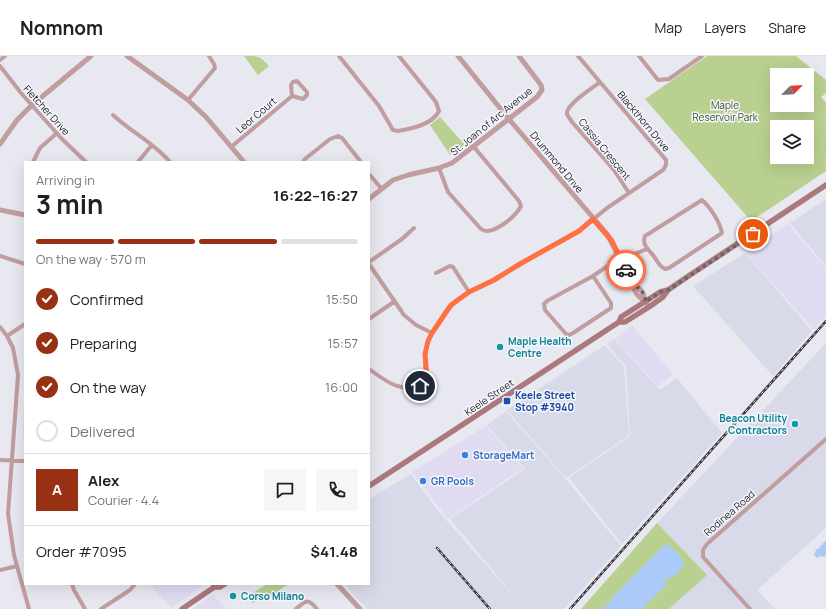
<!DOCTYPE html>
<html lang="en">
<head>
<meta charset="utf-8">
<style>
	body { margin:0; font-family:Manrope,sans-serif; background:#f6f6f6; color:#202124; height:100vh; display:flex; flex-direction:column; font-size:15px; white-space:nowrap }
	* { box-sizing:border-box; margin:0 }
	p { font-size:13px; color:#757577 }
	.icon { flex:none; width:22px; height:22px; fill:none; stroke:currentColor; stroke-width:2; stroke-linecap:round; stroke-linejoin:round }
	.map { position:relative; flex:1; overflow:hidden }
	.details { position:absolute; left:24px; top:105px; width:346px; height:424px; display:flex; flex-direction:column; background:#fff; border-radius:0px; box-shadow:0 4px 16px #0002 }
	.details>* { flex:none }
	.needle { width:26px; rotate:66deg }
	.tools { position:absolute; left:770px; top:12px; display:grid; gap:8px }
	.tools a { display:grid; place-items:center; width:44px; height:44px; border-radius:0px; background:#fff; box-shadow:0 4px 16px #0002; font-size:20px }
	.pin { position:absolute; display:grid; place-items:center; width:34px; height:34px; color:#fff; margin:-17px; border:2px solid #fff; border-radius:50%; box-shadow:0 1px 4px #0007 }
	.courier { position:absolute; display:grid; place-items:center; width:40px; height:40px; margin:-20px; border:3px solid #ff7043; border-radius:50%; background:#fff; color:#222; box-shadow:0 1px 5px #0007 }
	.summary em { font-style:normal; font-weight:700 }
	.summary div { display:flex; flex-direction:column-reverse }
	.summary { display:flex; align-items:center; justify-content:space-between; height:68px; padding:0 12px }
	h1 { font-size:26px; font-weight:700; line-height:30px }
	.bar { display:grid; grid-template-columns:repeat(4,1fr); gap:6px 4px; align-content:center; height:48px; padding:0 12px }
	.bar i { height:5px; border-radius:3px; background:#e0e0e0 }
	.bar .active { background:#983014 }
	.bar p { grid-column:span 4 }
	.line { display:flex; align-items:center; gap:10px; padding:0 12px; border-top:1px solid #e0e0e0 }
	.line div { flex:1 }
	.round { display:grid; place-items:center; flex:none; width:42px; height:42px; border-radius:0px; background:#f6f6f6 }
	ol { padding:0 12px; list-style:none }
	li { display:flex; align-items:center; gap:12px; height:44px }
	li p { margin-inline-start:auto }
	li .icon { padding:4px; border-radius:50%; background:#983014; color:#fff; stroke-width:4 }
	li:last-child { color:#757577 }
	li i { width:22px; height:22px; border:2px solid #e0e0e0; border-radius:50% }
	header { display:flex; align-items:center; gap:24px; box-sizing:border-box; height:56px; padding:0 20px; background:#fff; border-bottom:1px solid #e0e0e0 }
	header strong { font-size:19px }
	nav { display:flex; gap:22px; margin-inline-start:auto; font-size:14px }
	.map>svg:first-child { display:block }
	.commercial { fill:#e1dbf1 }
	.built { fill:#d8dae9 }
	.education { fill:#f1d8df }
	.green { fill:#b9d090; fill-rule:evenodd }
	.water { fill:#abcafa }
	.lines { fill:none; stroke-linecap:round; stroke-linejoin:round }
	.minor { stroke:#c19d9f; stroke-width:4 }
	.tertiary { stroke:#c19d9f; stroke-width:5 }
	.secondary { stroke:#ab787c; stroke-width:5.5 }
	.rail-casing { stroke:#39393d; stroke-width:2.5 }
	.rail { stroke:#f5f6fe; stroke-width:1; stroke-dasharray:3; stroke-linecap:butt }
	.done { stroke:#67676c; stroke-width:4; stroke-dasharray:0 7.2 }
	.route { stroke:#ff7043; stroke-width:5 }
	.culture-dot { fill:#0f9aa8; stroke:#f5f6fe; stroke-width:1.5 }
	.transit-dot { fill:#1a4fb4; stroke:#f5f6fe; stroke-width:1.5 }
	.shop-dot { fill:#3f7fe0; stroke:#f5f6fe; stroke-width:1.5 }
	.labels { text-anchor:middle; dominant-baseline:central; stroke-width:3; stroke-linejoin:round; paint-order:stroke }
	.park-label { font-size:10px; fill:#3d4c1b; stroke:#f5f6fe }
	.street-label { font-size:10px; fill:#212124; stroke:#f5f6fe }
	.culture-label { font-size:10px; font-weight:bold; fill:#0d838f; stroke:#f5f6fe; text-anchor:start }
	.transit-label { font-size:10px; font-weight:bold; fill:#164399; stroke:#f5f6fe; text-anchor:start }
	.shop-label { font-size:10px; font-weight:bold; fill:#366cbe; stroke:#f5f6fe; text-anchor:start }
</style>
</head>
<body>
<header>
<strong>Nomnom</strong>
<nav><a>Map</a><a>Layers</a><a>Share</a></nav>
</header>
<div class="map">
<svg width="826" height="553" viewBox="0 0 826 553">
	<rect width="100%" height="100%" fill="#e8e8f1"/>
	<!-- commercial -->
	<path class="commercial" d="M788,168L826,212V260L814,274L746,197Z
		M632,269L673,318L658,330L615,283Z
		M486,370L523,412L448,463L412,416Z
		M149,528H205L171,552Z
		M213,539L226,553H192Z"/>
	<!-- built -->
	<path class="built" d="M826,143V210L790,167Z
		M745,197L812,275L773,320L693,230Z
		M614,283L660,334L677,322L722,377L622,488L569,422L630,380L626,311L607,288Z
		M826,287V472L757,534L775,553H669L706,519L657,467Z
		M605,289L624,311L629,379L566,422L507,354Z
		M506,355L563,420L621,490L564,553H525L450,463L525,413L487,369Z
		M411,418L438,455L525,553H367L352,537L345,528H369V443Z"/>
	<!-- education -->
	<path class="education" d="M25,328V382H22Z"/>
	<!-- green -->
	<path class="green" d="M244,0C257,0 260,0 269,10L258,19Z
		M707,0H796L826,24V37L821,41L826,47V115L751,165L645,43ZM777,19H807V49H777ZM777,71H807V101H777Z
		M440,61L465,89L450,99L430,69Z
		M657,467L707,519L669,553H581Z
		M267,528H288L273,539L252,547L248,540Z"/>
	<!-- water -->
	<path class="water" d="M826,484V499L825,501L820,500L817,502L813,498L815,497L816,493H818Z
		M664,489H668C675,494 683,501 684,510C678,516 673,525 664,522L666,525V529L642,553H603L608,547L612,546L611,543Z"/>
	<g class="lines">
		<!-- minor -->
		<path class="minor" d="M339,0L379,50L393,74L398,75C411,73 432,69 439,55L436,46L399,0
			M639,0L658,24L669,23L702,0
			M0,4L5,0
			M0,10L21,37L62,83L86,106
			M297,25L307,36V39L303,43L292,40L291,29L293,26Z
			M600,26C593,32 565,49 567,58C568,61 571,64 572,66L614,114L629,137
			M188,44L215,12L214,8L209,0
			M113,59C131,76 154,87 170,106
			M231,91L292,40
			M33,106L40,92L57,77
			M138,106L151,90
			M303,106L305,103L330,83L338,80L342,82L361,106
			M439,112L448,136L481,173C492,181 516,160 521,150L519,145L474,91
			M369,118L381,132
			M702,144C710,151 720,166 722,177L669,212L665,213C658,210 657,203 652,198C647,192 642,188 645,180Z
			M0,200L25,208
			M369,206L402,183L414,172
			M369,208L404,259L416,269L432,277
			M436,217L450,210L453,211L469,236
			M593,220L611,247V252L573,277L569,279L566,278L545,254L544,248L547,245L593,220L612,207L647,193
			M369,263L395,245
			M0,271L7,280L13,292L18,319L8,458L14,499L29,553
			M7,280L25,268
			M369,313C388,327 402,338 426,328L425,298L428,285L432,277L446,255L456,245L469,236L494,224L519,208L579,175L607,152L663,114L666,109V104L578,0
			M0,404L25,405
			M0,514L17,510
			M72,528L74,534L85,553
			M101,553L130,534L135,528
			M296,553C306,544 308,542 317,553
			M750,553L703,501V494L707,488L826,383"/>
		<!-- tertiary -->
		<path class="tertiary" d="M127,0L188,44L206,61L244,106
			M458,0L508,62L607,178L634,230C634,239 642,242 647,248
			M0,88L17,64L32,49L91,0
			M369,143L393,124L408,119L439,112L452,107L537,41L542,34L541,29L519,0
			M0,154L25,159
			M634,230C642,232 644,238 645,246
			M337,528L360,553"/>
		<!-- secondary -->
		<path class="secondary" d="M619,266L621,261L660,236L668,234L690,219L826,129
			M369,430L619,266H625L649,251L663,241L668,234
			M214,531H220L225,528
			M182,553L213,532L215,528"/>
		<defs>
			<path id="rail" d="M437,492L490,553
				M570,553L826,265"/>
		</defs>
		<!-- rail casing -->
		<use href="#rail" class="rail-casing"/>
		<!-- rail -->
		<use href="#rail" class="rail"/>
	</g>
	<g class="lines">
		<!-- done -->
		<path class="done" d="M626,214L634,230C642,232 644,238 646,246L660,236L668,234L753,178"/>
		<!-- route -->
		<path class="route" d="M420,330L426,328L427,324L425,298L428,285L432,277L451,249L469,236L494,224L520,208L579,175L593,163L612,185L626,214"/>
	</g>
	<!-- markers -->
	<g class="culture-dot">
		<circle cx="500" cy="291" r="4"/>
		<circle cx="795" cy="368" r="4"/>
		<circle cx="233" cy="540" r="4"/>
	</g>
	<rect class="transit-dot" x="503" y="341" width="8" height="8" rx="2"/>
	<g class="shop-dot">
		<circle cx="465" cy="399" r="4"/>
		<circle cx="423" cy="425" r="4"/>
	</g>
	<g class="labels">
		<!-- park labels -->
		<g class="park-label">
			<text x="725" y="49">Maple<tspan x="725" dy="12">Reservoir Park</tspan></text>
		</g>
		<!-- street labels -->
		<g class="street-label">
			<text transform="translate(47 54) rotate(48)">Fletcher Drive</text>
			<text transform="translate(256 59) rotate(-40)">Leor Court</text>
			<text transform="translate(491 65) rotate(-39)">St. Joan of Arc Avenue</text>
			<text transform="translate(644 65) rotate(50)">Blackthorn Drive</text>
			<text transform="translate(605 93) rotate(51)">Cassia Crescent</text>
			<text transform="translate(557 106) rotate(50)">Drummond Drive</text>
			<text transform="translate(489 341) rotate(-34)">Keele Street</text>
			<text transform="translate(729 457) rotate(-41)">Rodinea Road</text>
		</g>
		<!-- culture labels -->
		<g class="culture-label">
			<text x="508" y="285">Maple Health<tspan x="508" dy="12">Centre</tspan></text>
			<text x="787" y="362" text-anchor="end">Beacon Utility<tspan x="787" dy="12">Contractors</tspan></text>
			<text x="241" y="540">Corso Milano</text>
		</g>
		<!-- transit labels -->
		<g class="transit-label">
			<text x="515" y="339">Keele Street<tspan x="515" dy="12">Stop #3940</tspan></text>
		</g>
		<!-- shop labels -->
		<g class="shop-label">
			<text x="473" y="399">StorageMart</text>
			<text x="431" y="425">GR Pools</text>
		</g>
	</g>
</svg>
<div class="tools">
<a><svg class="needle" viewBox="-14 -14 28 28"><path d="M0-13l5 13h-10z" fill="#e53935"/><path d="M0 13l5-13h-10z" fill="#757577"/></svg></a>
<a><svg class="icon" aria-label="layers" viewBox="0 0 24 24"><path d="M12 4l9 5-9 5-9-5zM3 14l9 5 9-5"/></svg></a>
</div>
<div class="pin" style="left:753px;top:178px;background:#ea580c"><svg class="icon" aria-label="bag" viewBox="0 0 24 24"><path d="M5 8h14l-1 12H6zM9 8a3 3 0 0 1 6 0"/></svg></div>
<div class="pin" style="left:420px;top:330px;background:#1f2937"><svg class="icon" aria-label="home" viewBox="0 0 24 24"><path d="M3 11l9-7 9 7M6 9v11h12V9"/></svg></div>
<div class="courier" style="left:626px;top:214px"><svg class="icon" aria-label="car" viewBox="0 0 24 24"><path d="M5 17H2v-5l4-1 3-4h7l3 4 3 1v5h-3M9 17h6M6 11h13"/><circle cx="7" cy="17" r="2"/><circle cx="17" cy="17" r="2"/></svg></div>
<section class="details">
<div class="summary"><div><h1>3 min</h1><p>Arriving in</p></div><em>16:22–16:27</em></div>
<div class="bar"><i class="active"></i><i class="active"></i><i class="active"></i><i></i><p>On the way · 570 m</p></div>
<ol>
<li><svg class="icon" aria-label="check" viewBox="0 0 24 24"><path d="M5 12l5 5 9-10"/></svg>Confirmed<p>15:50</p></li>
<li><svg class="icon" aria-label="check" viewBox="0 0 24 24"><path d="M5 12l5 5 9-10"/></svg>Preparing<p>15:57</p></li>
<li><svg class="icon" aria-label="check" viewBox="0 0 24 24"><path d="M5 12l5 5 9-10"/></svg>On the way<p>16:00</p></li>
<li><i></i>Delivered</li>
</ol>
<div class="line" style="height:72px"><b class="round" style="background:#983014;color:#fff">A</b><div><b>Alex</b><p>Courier · 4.4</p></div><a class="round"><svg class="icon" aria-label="chat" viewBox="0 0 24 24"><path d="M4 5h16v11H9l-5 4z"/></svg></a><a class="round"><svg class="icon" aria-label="phone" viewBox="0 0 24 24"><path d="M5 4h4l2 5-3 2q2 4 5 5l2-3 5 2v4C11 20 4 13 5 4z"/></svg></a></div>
<div class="line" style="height:52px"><div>Order #7095</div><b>$41.48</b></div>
</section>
</div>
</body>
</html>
